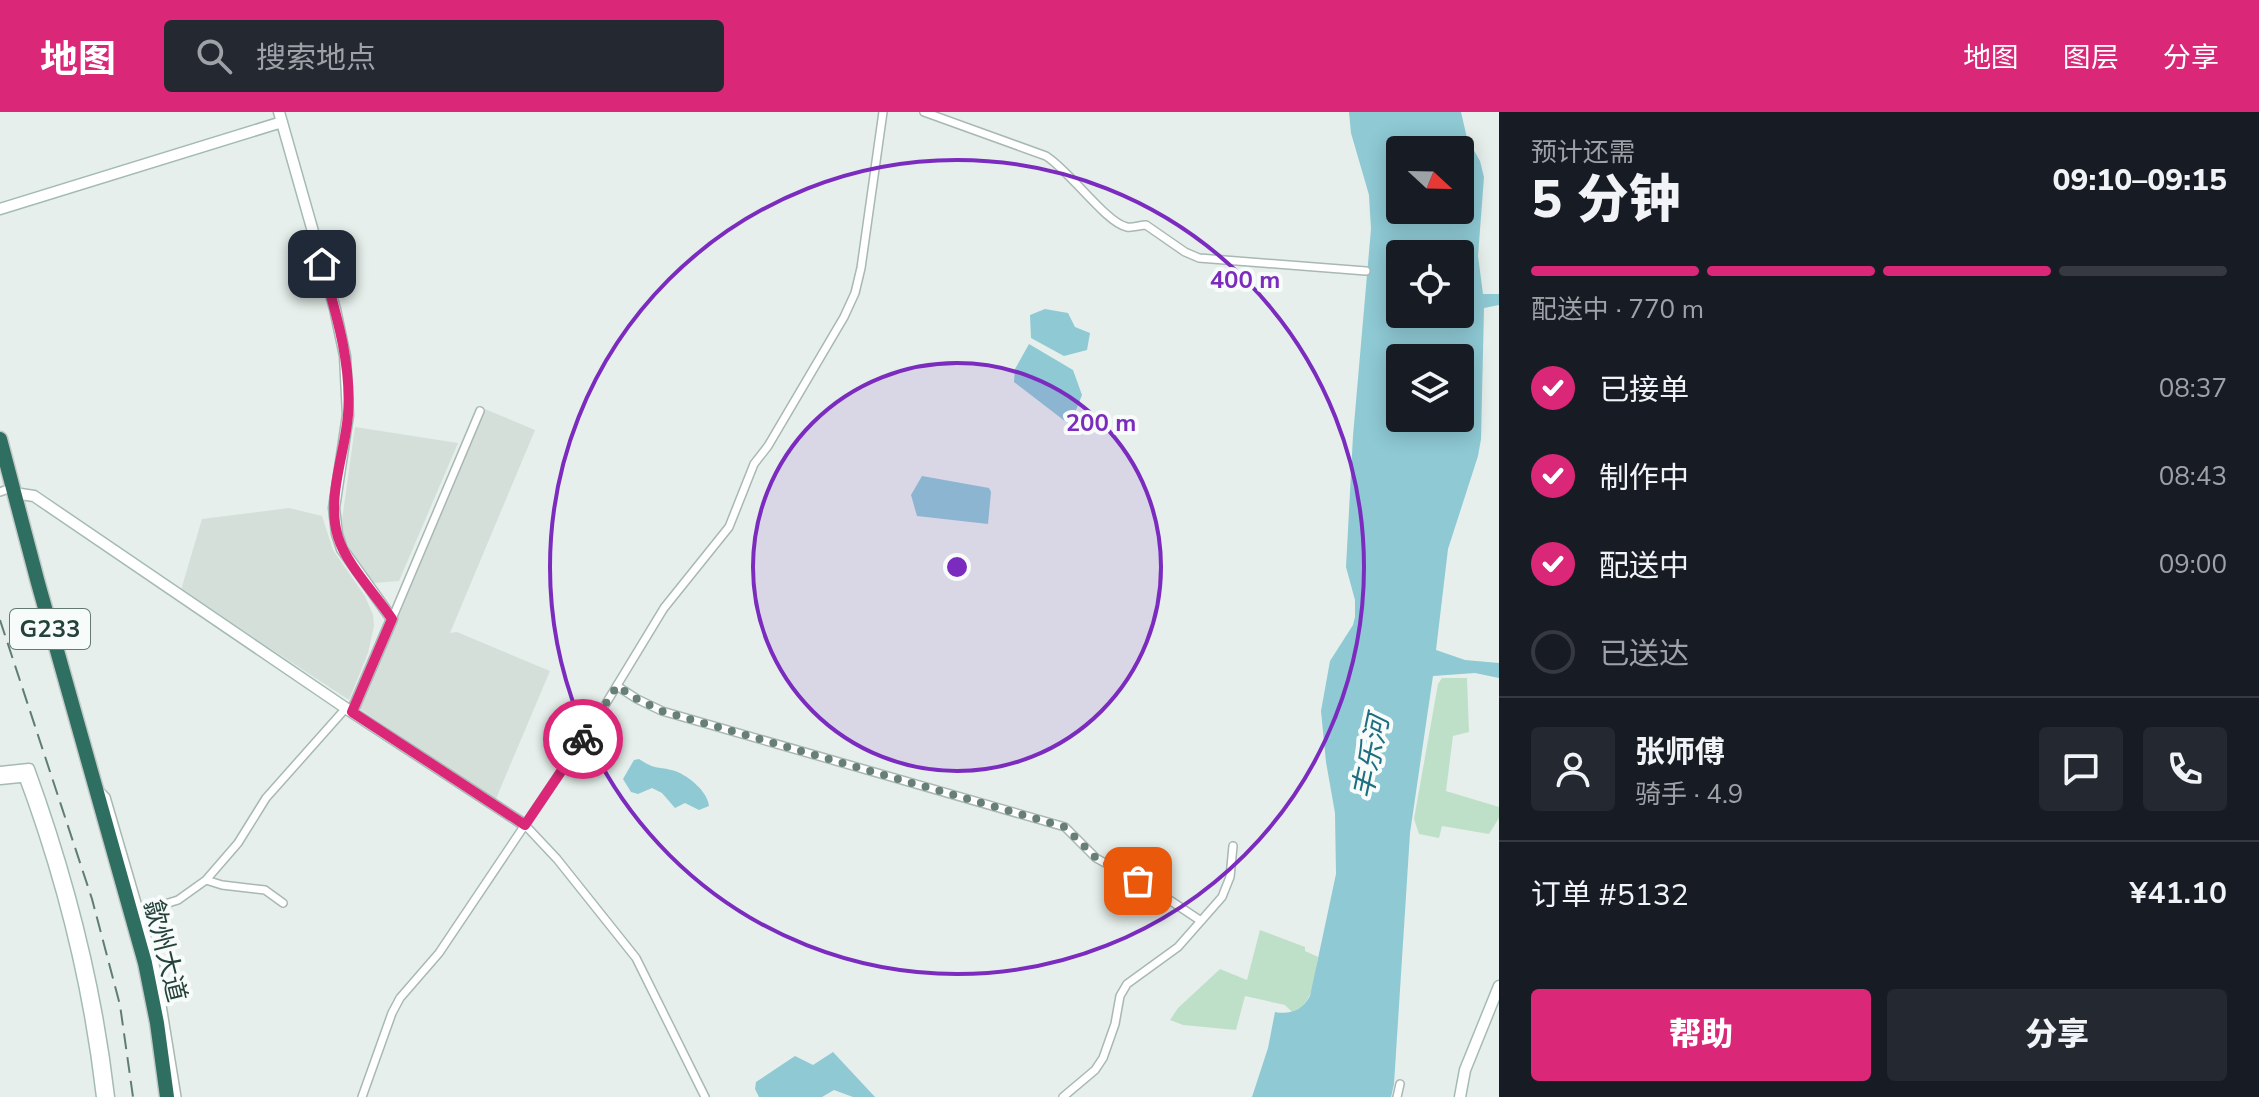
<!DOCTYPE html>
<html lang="zh">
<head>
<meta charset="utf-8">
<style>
	body { margin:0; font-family:"Nunito Sans","Noto Sans SC",sans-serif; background:#242831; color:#f1f3f6; height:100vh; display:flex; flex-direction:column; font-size:30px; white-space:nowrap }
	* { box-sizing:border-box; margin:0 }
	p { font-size:26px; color:#9ea1a6 }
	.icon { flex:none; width:44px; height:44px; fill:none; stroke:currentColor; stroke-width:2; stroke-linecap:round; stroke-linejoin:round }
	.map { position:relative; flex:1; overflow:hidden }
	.side { display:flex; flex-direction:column; background:#171b24; width:760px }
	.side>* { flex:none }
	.needle { width:52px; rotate:112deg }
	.fabs { position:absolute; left:1386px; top:24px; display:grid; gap:16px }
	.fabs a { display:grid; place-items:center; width:88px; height:88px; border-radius:8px; background:#171b24; box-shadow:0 4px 20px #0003; font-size:40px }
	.pin { position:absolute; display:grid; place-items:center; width:68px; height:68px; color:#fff; margin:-34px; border-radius:16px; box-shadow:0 4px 12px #0006 }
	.courier { position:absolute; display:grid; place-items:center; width:80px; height:80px; margin:-40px; border:6px solid #db2777; border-radius:50%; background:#fff; color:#222; box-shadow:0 2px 10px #0007 }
	.headline em { font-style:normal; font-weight:800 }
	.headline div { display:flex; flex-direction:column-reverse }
	.headline { display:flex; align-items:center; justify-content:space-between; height:136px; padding:0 32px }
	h1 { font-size:52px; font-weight:800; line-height:60px }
	.bar { display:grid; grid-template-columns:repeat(4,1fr); gap:12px 8px; align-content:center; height:96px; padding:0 32px }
	.bar i { height:10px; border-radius:6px; background:#363941 }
	.bar .on { background:#db2777 }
	.bar p { grid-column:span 4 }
	.line { display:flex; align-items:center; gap:20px; padding:0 32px; border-top:2px solid #363941 }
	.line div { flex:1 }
	.round { display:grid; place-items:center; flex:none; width:84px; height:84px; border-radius:8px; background:#242831 }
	ol { padding:0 32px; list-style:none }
	li { display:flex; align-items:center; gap:24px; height:88px }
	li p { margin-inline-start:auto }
	li .icon { padding:8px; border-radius:50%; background:#db2777; color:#fff; stroke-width:4 }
	li:last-child { color:#9ea1a6 }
	li i { width:44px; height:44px; border:4px solid #363941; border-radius:50% }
	.primary-button { display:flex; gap:16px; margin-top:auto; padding:16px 32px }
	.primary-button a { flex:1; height:92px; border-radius:8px; background:#db2777; color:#fff; font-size:32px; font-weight:800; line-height:92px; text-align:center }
	.primary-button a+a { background:#242831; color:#f1f3f6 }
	header { display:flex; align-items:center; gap:48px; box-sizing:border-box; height:112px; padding:0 40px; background:#db2777; color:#fff }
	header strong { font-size:38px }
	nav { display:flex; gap:44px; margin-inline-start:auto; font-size:28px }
	.search { width:560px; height:72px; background:#242831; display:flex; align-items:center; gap:20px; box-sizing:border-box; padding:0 28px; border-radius:8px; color:#9ea1a6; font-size:30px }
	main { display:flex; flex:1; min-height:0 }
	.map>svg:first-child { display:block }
	.built { fill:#d4dfda }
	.green { fill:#bfe0c8 }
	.water { fill:#8ec9d4; fill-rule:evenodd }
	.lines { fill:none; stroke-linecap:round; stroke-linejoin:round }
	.street-casing { stroke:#a8b8b2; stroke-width:10 }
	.secondary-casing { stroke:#a4bbb3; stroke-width:13 }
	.highway-casing { stroke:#c2cac8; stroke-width:17 }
	.street { stroke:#fff; stroke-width:7 }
	.secondary { stroke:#fff; stroke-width:10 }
	.highway { stroke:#2f6f62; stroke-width:14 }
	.rail { stroke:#5f7d75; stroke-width:2; stroke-dasharray:16 8; stroke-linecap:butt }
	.done { stroke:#687f78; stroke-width:8; stroke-dasharray:0 14.4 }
	.route { stroke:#db2777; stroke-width:10 }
	.ring { fill:none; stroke:#7b2cbf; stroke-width:4 }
	.labels { text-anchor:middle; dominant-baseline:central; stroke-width:8; stroke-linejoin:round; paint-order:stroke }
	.shield { fill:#f7fbf9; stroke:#637a73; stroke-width:2 }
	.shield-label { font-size:24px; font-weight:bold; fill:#24423a }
	.street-label { font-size:26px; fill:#24423a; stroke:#f7fbf9 }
	.water-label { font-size:28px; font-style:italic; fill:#1c6f80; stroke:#f7fbf9 }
	.centre { fill:#7b2cbf; stroke:#f7fbf9; stroke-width:4 }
	.ring-label { font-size:24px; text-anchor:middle; font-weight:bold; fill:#7b2cbf; stroke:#f7fbf9; stroke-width:8; stroke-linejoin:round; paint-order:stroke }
</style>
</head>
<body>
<header>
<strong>地图</strong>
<div class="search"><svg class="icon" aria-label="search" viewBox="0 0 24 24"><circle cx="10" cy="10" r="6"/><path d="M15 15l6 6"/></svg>搜索地点</div>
<nav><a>地图</a><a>图层</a><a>分享</a></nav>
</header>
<main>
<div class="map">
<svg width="1499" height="985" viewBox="0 0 1499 985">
	<rect width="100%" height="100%" fill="#e6efeb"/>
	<!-- built -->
	<path class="built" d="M485,297L535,318L450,521L457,520L550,559L495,689L360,597Z
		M355,315L458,331L399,469L373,471L344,428L342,408Z
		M289,396L322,404L333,438L365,484L373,503L374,514L368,541L349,588L181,478L202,407Z"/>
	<!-- green -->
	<path class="green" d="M1442,566H1467L1469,620L1453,624L1446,679L1499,695V706L1489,722L1442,714L1439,726L1419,722L1414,707L1438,572Z
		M1260,818L1305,835V839L1318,845C1314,866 1315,891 1292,900L1285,893L1245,884L1236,918L1183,913L1170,908L1178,896L1220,857L1247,868Z"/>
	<!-- water -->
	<path class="water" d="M1349,0H1461L1467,26L1480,49L1484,65L1478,144L1483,182H1499V193L1484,196L1481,327L1478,344L1448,437L1436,538L1465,548L1499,551V566L1475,561L1433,564L1410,721L1394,972L1391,985H1252L1268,936L1275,900C1291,903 1302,898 1310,884L1336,762L1335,701L1326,650L1321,599L1330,549L1353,513L1355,505V488L1346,455L1353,324L1371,117L1369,83L1351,21ZM1400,38H1460V98H1400ZM1400,142H1460V202H1400ZM1400,246H1460V306H1400Z
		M1045,197L1068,201L1075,215L1090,221L1087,238L1064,244L1031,226L1030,203Z
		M1029,232L1073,258L1082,283L1070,313L1014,270L1015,257Z
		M922,364L989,376L991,380L988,412L917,404L911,383Z
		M639,647C657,659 659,654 675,659C689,664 708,680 709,694L699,698L685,691L675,696L662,681L652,676L638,682L631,680L623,667L634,648Z
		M833,940L875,985H853L834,978L822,985H759L755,977L756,970L795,944L813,953Z"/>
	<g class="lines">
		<defs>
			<path id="street" d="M924,0L1046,44C1069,58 1106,111 1127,115C1133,116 1140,113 1146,113L1185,140L1199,146L1366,159
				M0,380L5,378
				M392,507L480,299
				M617,574L637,587L662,599L1065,715L1096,746L1159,781L1201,809
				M100,679L106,685L156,856L177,985
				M525,713L557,747L636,846L705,985
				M206,768L222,773L265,778L283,791
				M139,800L178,788L206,768L238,731L266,686L346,596
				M362,985L392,901L400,886L439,841L602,598L664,496L729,415L754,352L768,334L844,205L855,181L861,156L883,0
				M1063,985L1095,958L1103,946L1115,912L1120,884L1127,872L1178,835L1222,785L1230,765L1233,734
				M1397,985L1400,972"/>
			<path id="secondary" d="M279,0L335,197L345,244L348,303L334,396L337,422L342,437L392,507L352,600
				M0,97L282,10
				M14,381L34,384L350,599L525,713
				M22,658C62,764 89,872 102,985
				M0,660L29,657C68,764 96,872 109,985
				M0,667L30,664
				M1460,985L1465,958L1499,874"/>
			<path id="highway" d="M0,327L38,471L145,851L157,911L167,985"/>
		</defs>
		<!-- street casing -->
		<use href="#street" class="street-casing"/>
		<!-- secondary casing -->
		<use href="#secondary" class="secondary-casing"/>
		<!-- highway casing -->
		<use href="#highway" class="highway-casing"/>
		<!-- street -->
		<use href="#street" class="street"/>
		<!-- secondary -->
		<use href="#secondary" class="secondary"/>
		<!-- highway -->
		<use href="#highway" class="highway"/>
		<!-- rail -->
		<path class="rail" d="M0,508L92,787L120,893L133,985"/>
	</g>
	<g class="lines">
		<!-- done -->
		<path class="done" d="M583,627L617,574L637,587L662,599L1065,715L1096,746L1138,769"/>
		<!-- route -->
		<path class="route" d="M322,152C336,201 352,252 348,303C345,342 326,386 338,425C346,452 376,483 392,507L352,600L525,713L583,627"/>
	</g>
	<!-- distance rings -->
	<circle cx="957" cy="455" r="204" fill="#7b2cbf" fill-opacity=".12"/>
	<g class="ring">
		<circle cx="957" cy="455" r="204"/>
		<circle cx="957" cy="455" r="407"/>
	</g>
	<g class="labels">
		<!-- shield labels -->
		<rect class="shield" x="10" y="497" width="80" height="40" rx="6"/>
		<g class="shield-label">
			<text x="50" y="517">G233</text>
		</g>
		<!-- street labels -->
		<g class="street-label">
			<text transform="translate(165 839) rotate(76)">歙州大道</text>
		</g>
		<!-- water labels -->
		<g class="water-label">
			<text transform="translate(1371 645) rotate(-78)">丰乐河</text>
		</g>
	</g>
	<circle cx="957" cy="455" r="12" class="centre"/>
	<g class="ring-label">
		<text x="1245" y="176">400 m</text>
		<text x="1101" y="319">200 m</text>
	</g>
</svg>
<div class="fabs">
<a><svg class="needle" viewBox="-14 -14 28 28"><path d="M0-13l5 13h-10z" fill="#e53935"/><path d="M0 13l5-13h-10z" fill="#9ea1a6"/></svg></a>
<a><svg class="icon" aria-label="locate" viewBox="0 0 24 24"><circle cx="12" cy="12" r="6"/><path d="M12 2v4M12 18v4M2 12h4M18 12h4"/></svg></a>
<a><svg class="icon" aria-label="layers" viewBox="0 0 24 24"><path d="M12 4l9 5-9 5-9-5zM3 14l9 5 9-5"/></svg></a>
</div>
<div class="pin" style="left:1138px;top:769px;background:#ea580c"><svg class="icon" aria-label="bag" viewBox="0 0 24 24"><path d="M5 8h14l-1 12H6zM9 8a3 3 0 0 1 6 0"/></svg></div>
<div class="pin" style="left:322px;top:152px;background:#1f2937"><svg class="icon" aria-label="home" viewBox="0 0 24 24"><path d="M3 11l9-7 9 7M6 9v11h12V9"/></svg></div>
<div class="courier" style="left:583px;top:627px"><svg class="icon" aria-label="bike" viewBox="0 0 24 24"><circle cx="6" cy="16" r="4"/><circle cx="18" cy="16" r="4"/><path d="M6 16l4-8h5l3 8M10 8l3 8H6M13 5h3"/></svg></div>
</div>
<section class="side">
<div class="headline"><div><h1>5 分钟</h1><p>预计还需</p></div><em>09:10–09:15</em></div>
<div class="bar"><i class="on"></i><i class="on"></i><i class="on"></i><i></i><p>配送中 · 770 m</p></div>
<ol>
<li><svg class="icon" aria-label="check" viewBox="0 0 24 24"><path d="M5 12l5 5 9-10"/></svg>已接单<p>08:37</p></li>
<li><svg class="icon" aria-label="check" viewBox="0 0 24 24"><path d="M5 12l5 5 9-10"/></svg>制作中<p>08:43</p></li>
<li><svg class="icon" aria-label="check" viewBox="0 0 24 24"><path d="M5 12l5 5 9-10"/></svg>配送中<p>09:00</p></li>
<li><i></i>已送达</li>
</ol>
<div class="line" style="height:144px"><a class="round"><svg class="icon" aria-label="person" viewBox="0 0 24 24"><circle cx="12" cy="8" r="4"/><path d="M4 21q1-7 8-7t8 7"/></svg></a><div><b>张师傅</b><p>骑手 · 4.9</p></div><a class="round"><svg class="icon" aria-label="chat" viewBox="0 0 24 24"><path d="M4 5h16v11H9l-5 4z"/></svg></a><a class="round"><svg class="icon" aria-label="phone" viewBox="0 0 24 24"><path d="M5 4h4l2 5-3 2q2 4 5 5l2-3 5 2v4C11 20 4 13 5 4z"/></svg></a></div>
<div class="line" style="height:104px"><div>订单 #5132</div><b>¥41.10</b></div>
<div class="primary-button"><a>帮助</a><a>分享</a></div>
</section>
</main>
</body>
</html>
